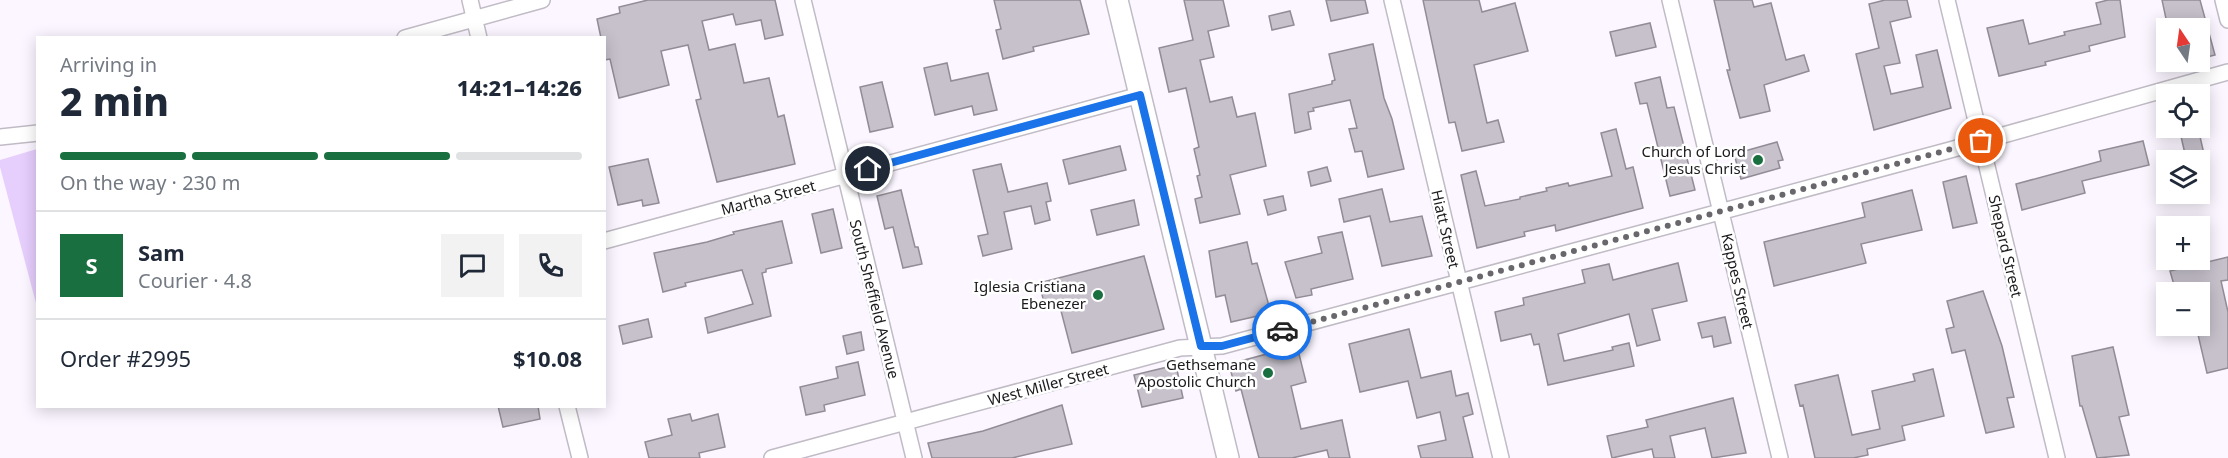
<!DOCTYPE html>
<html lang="en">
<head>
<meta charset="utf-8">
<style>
	body { margin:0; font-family:"Noto Sans",sans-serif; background:#f2f2f3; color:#1f2937; height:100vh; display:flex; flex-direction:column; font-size:22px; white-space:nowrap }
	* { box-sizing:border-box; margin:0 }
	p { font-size:20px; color:#747a83 }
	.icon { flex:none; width:33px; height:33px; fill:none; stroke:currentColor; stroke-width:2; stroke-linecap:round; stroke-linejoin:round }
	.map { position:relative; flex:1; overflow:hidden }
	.details { position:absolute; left:36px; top:36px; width:570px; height:372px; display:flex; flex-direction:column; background:#fff; border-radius:0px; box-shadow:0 3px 15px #0003 }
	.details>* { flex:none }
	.needle { width:39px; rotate:347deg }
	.buttons { position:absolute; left:2156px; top:18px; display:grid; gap:12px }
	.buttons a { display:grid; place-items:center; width:54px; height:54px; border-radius:0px; background:#fff; box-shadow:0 3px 15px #0003; font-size:30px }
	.pin { position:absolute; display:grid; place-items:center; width:51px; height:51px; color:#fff; margin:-26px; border:3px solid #fff; border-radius:50%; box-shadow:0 2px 6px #0007 }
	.courier { position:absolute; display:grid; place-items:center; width:60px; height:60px; margin:-30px; border:4px solid #1a73e8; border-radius:50%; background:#fff; color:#222; box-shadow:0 2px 8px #0007 }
	.summary em { font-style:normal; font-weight:800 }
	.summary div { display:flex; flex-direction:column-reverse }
	.summary { display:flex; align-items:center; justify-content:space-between; height:102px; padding:0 24px }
	h1 { font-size:39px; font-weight:800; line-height:45px }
	.bar { display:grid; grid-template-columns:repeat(4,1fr); gap:9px 6px; align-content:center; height:72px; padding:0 24px }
	.bar i { height:8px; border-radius:4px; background:#e0e1e3 }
	.bar .active { background:#1a6f40 }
	.bar p { grid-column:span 4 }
	.line { display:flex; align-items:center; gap:15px; padding:0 24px; border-top:2px solid #e0e1e3 }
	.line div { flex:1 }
	.round { display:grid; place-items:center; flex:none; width:63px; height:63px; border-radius:0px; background:#f2f2f3 }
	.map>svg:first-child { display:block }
	.green { fill:#e6cefd }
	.building { fill:#c6c1cb; stroke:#918c95; stroke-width:1.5 }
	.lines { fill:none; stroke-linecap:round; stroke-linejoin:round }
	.minor-casing { stroke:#c0bbc5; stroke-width:18 }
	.secondary-casing { stroke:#c0bbc5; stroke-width:24 }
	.minor { stroke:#fff; stroke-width:15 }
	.secondary { stroke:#fff; stroke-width:21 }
	.done { stroke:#6a676c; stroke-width:6; stroke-dasharray:0 10.8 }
	.route { stroke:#1a73e8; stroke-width:8 }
	.poi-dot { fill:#1a6f40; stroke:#fff; stroke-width:2 }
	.labels { text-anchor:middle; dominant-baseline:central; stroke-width:5; stroke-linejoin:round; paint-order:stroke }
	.poi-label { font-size:15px; fill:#1c1a1d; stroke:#fff; text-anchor:end }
	.street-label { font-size:15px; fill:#1c1a1d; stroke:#fff }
</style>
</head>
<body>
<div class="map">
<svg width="2228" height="458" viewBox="0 0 2228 458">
	<rect width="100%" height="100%" fill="#fbf6ff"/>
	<!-- green -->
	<path class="green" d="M37,149H38L37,307L0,167V160Z"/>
	<!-- building -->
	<path class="building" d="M648,0H775L783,35L765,39L761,20L736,25L733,14L702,21L709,50L735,44L744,83L769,78L778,117L784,115L795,164L717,182L696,100L701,99L688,45L661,51L669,85L619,98L610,59L604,60V38H601L597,19L620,13L619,7Z
		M994,0H1080L1089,34L1033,47L1034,51L1003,59L996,30L1001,29Z
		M1184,0H1223L1229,26L1208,31L1214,57L1200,60L1210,102L1232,97L1237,117L1255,113L1266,166L1230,175L1240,214L1200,223L1195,199L1202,197L1197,176L1200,175L1194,149L1199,147L1186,88L1169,92L1159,48L1193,40Z
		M1326,0H1365L1368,13L1331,21Z
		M1423,0H1479L1482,12L1515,3L1528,51L1474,65L1487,123L1498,120L1504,142L1462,151L1455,122L1449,123Z
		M1714,0H1752L1754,7L1771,3L1786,60L1804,55L1809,71L1764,85L1770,111L1740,118L1727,70H1730Z
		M1885,0H1907L1911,17L1890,22L1900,63L1884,66L1891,94L1923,87L1916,55L1937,50L1951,108L1874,130L1856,54L1879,48L1869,4Z
		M2108,0H2120L2125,37L2089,46L2090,51L2045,62L2046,65L1999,76L1987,28L2023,20L2029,44L2065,35L2064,32L2101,24L2096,3Z
		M2162,0H2200L2215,55L2199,59V25L2168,28Z
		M1290,11L1294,25L1272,30L1269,16Z
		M1650,23L1656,47L1616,56L1610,32Z
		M1373,44L1384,98L1392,119L1404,169L1368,177L1362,151L1355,152L1349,129L1357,128L1350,100L1313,108L1314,111L1308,112L1311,129L1295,133L1289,94L1332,84V81L1335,80L1329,54Z
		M947,63L951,81L988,73L997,110L974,115L972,106L935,115L924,68Z
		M1660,77L1667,108L1674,107L1695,190L1670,196L1647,103L1640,104L1635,83Z
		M882,82L893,127L870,132L860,87Z
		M2179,128H2198L2204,154L2186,158Z
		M1616,129L1626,169L1633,167L1643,208L1556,231L1555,225L1524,232L1525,236L1477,248L1461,175L1476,171L1485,206L1520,199V197L1547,191L1546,188L1568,183L1569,186L1612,176L1601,133Z
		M2143,141L2149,165L2082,181L2085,193L2022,210L2016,184L2101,161L2099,151Z
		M1777,142L1783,160L1778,161L1780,168L1741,179L1734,154Z
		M1120,146L1126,170L1069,184L1063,160Z
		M648,159L659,203L643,206L642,200L618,205L609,167Z
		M1001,164L1008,192L1047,183L1051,201L1046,202L1050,220L1035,224L1031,206L1004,212L1012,249L983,256L978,236L988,234L973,170Z
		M1327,167L1331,181L1311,186L1308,172Z
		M1966,176L1977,223L1953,228L1943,182Z
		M1382,189L1390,222L1422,216L1432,256L1382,266L1370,216L1344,222L1339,199Z
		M901,190L915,247H918L922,264L903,268L893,227L885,229L877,196Z
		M1912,190L1922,230L1861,244L1866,263L1774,286L1764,242L1865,217L1862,203Z
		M1283,196L1286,210L1268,215L1264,200Z
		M1134,200L1139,225L1097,235L1091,210Z
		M833,209L842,248L821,253L812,214Z
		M782,221L792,263L766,269V272L762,273L771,316L708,333L705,318L753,304L742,270L685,283L686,286L663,292L654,253L707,242L734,234L733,232Z
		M1342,232L1353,279L1311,289L1312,295L1296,298L1285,262L1322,253L1318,237Z
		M1247,242L1252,264L1257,263L1271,313L1231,322L1225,295L1216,297L1209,251Z
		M1144,256L1164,329L1072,353L1060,307L1046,310L1039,283Z
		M2228,257V280L2221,281L2228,312V368L2207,373L2196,326H2199V292H2176L2170,271Z
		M1678,263L1687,301L1652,309L1660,340L1637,346L1629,314L1558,334L1564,361L1613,350L1612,347L1629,343L1634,366L1548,385L1539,344L1534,345L1531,334L1501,341L1495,312L1524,305L1523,298L1585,283L1582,270L1609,264L1613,280Z
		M1983,291L2002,346L2014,397L2007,398L2014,427L1986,433L1965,350L1952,353L1946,329L1954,327L1947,301Z
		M1725,317L1731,343L1714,347L1712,336L1702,338L1698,323Z
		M648,319L652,337L623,344L619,326Z
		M1409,329L1421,378L1451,371L1456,396L1468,393L1473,414L1463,417L1473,458H1421L1418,446L1446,440L1440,412L1417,418L1408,381L1360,392L1349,344Z
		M861,332L864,350L847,354L843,336Z
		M1297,346L1306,382L1291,386L1301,429L1342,420L1350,458H1329L1327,450L1292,458H1259L1241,389L1236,391L1229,364Z
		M2113,347L2129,415L2119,417L2129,455L2097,458L2082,406H2080L2072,356Z
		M858,362L865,395L824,405L825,411L806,415L800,387L838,378L836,367Z
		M1176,365L1183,398L1142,407L1134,375Z
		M1933,369L1944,416L1902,426L1905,440L1867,449L1868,455L1853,458H1815L1803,405L1800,406L1795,385L1838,375L1852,435L1880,429L1872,391L1915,381L1913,374Z
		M1733,398L1746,453L1712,458L1705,428L1670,436L1675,458H1654L1652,449L1612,458L1607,436L1648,427L1646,420Z
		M1062,405L1072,444L1012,458H932L928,443L983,431Z
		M498,406H538L540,419L503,427Z
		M690,414L692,421L718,414L725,447L699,453L700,458H649L645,442L672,435L668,419Z"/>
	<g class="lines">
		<defs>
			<path id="minor" d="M470,0L479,38
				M803,0L914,458
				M1392,0L1501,458
				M1670,0L1780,458
				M1947,0L2057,458
				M2223,0L2228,20
				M405,38L542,0
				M0,137L38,133
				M604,241L1140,95
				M567,406L580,458
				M772,458L1180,348L1222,346L1950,150L2228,72"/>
			<path id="secondary" d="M1117,0L1228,458"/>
		</defs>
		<!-- minor casing -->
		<use href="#minor" class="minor-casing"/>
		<!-- secondary casing -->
		<use href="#secondary" class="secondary-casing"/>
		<!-- minor -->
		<use href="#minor" class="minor"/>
		<!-- secondary -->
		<use href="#secondary" class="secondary"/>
	</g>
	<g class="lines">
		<!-- done -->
		<path class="done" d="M1282,330L1981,141"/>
		<!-- route -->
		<path class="route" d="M868,169L1140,95L1201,346H1222L1282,330"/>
	</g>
	<!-- markers -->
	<g class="poi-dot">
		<circle cx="1758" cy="160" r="6"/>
		<circle cx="1098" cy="295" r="6"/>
		<circle cx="1268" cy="373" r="6"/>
	</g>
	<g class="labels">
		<!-- poi labels -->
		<g class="poi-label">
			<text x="1746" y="151">Church of Lord<tspan x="1746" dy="17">Jesus Christ</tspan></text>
			<text x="1086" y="286">Iglesia Cristiana<tspan x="1086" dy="17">Ebenezer</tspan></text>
			<text x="1256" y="364">Gethsemane<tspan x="1256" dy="17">Apostolic Church</tspan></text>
		</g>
		<!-- street labels -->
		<g class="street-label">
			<text transform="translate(768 197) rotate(-15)">Martha Street</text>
			<text transform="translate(1446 229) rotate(77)">Hiatt Street</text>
			<text transform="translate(2006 246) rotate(77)">Shepard Street</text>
			<text transform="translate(1738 281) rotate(77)">Kappes Street</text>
			<text transform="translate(875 299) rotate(76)">South Sheffield Avenue</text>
			<text transform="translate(1048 384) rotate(-15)">West Miller Street</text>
		</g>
	</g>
</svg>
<div class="buttons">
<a><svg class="needle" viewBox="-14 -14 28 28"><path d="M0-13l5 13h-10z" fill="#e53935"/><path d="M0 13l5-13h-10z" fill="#747a83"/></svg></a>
<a><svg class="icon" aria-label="locate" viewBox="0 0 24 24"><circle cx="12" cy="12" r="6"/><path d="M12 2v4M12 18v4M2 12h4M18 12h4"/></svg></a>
<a><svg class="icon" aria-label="layers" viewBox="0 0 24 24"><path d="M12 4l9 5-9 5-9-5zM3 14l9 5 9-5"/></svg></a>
<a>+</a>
<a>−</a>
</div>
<div class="pin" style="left:1981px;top:141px;background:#ea580c"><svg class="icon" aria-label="bag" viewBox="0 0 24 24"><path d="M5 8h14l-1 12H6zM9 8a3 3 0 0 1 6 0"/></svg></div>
<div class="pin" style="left:868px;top:169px;background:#1f2937"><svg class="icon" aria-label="home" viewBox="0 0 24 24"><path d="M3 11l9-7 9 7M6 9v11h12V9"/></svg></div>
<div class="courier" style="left:1282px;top:330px"><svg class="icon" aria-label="car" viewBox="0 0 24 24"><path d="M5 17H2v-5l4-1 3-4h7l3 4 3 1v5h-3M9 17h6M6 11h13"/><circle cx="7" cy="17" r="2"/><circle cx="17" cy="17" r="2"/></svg></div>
<section class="details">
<div class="summary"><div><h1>2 min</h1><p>Arriving in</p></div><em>14:21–14:26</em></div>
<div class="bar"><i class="active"></i><i class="active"></i><i class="active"></i><i></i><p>On the way · 230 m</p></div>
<div class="line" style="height:108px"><b class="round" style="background:#1a6f40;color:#fff">S</b><div><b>Sam</b><p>Courier · 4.8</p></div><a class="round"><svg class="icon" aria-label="chat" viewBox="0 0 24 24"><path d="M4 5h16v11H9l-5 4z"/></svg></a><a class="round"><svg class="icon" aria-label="phone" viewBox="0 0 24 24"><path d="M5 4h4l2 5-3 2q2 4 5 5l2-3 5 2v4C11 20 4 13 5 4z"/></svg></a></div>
<div class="line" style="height:78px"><div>Order #2995</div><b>$10.08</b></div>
</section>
</div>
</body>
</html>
